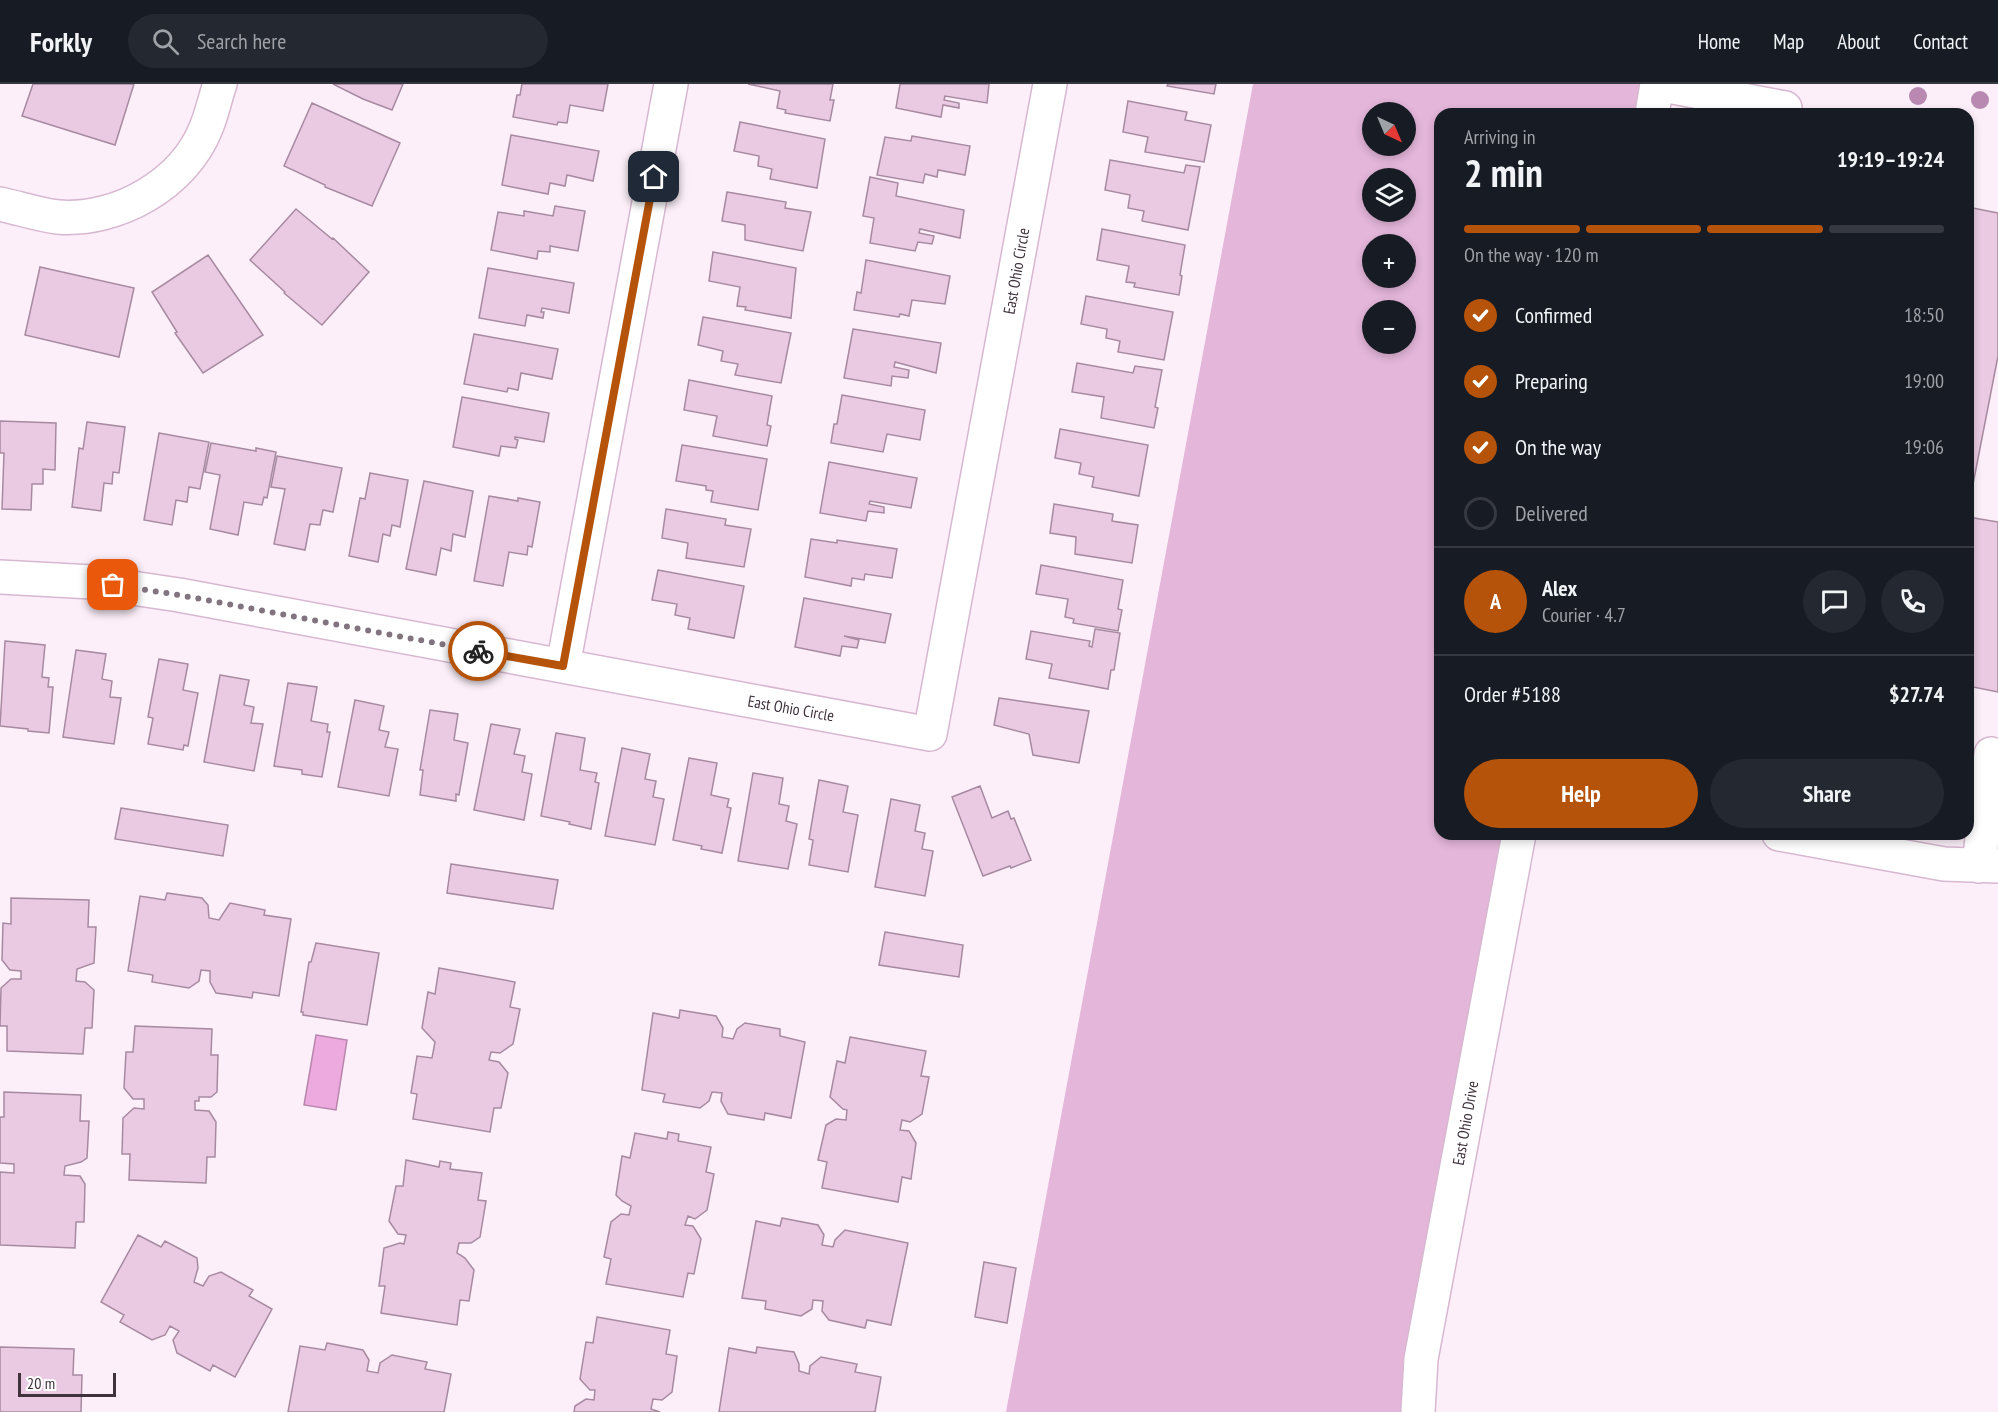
<!DOCTYPE html>
<html lang="en">
<head>
<meta charset="utf-8">
<style>
	body { margin:0; font-family:"PT Sans Narrow",sans-serif; background:#242831; color:#f1f3f6; height:100vh; display:flex; flex-direction:column; font-size:22px; white-space:nowrap }
	* { box-sizing:border-box; margin:0 }
	p { font-size:20px; color:#9ea1a6 }
	.icon { flex:none; width:33px; height:33px; fill:none; stroke:currentColor; stroke-width:2; stroke-linecap:round; stroke-linejoin:round }
	.map { position:relative; flex:1; overflow:hidden }
	.details { position:absolute; left:1434px; top:24px; width:540px; height:732px; display:flex; flex-direction:column; background:#171b24; border-radius:18px; box-shadow:0 3px 9px #0003 }
	.details>* { flex:none }
	.needle { width:39px; rotate:136deg }
	.buttons { position:absolute; left:1362px; top:18px; display:grid; gap:12px }
	.buttons a { display:grid; place-items:center; width:54px; height:54px; border-radius:50%; background:#171b24; box-shadow:0 3px 9px #0003; font-size:30px }
	.scale { position:absolute; left:18px; bottom:15px; width:98px; box-sizing:border-box; padding-left:6px; border:3px solid #3f323c; border-top:0; font-size:16px; line-height:21px; white-space:nowrap; color:#3f323c; -webkit-text-stroke:4px #fff; paint-order:stroke }
	.pin { position:absolute; display:grid; place-items:center; width:51px; height:51px; color:#fff; margin:-26px; border-radius:12px; box-shadow:0 3px 9px #0006 }
	.courier { position:absolute; display:grid; place-items:center; width:60px; height:60px; margin:-30px; border:4px solid #b45309; border-radius:50%; background:#fff; color:#222; box-shadow:0 2px 8px #0007 }
	.head em { font-style:normal; font-weight:700 }
	.head div { display:flex; flex-direction:column-reverse }
	.head { display:flex; align-items:center; justify-content:space-between; height:102px; padding:0 30px }
	h1 { font-size:39px; font-weight:700; line-height:45px }
	.bar { display:grid; grid-template-columns:repeat(4,1fr); gap:9px 6px; align-content:center; height:72px; padding:0 30px }
	.bar i { height:8px; border-radius:4px; background:#363941 }
	.bar .current { background:#b45309 }
	.bar p { grid-column:span 4 }
	.line { display:flex; align-items:center; gap:15px; padding:0 30px; border-top:2px solid #363941 }
	.line div { flex:1 }
	.round { display:grid; place-items:center; flex:none; width:63px; height:63px; border-radius:32px; background:#242831 }
	ol { padding:0 30px; list-style:none }
	li { display:flex; align-items:center; gap:18px; height:66px }
	li p { margin-inline-start:auto }
	li .icon { padding:6px; border-radius:50%; background:#b45309; color:#fff; stroke-width:4 }
	li:last-child { color:#9ea1a6 }
	li i { width:33px; height:33px; border:3px solid #363941; border-radius:50% }
	.action { display:flex; gap:12px; margin-top:auto; padding:12px 30px }
	.action a { flex:1; height:69px; border-radius:36px; background:#b45309; color:#fff; font-size:24px; font-weight:700; line-height:69px; text-align:center }
	.action a+a { background:#242831; color:#f1f3f6 }
	header { display:flex; align-items:center; gap:36px; box-sizing:border-box; height:84px; padding:0 30px; background:#171b24; border-bottom:2px solid #363941 }
	header strong { font-size:28px }
	nav { display:flex; gap:33px; margin-inline-start:auto; font-size:21px }
	.search { width:420px; height:54px; background:#242831; display:flex; align-items:center; gap:15px; box-sizing:border-box; padding:0 21px; border-radius:33px; color:#9ea1a6; font-size:22px }
	.map>svg:first-child { display:block }
	.green { fill:#e4b6da; fill-rule:evenodd }
	.water { fill:#ecaade; stroke:#b886ad; stroke-width:1.5 }
	.building { fill:#e9cae2; stroke:#a78aa1; stroke-width:1.5 }
	.lines { fill:none; stroke-linecap:round; stroke-linejoin:round }
	.minor-casing { stroke:#d7b8d0; stroke-width:36 }
	.minor { stroke:#fff; stroke-width:33 }
	.tree { fill:#b989b1 }
	.done { stroke:#81747e; stroke-width:6; stroke-dasharray:0 10.8 }
	.route { stroke:#b45309; stroke-width:8 }
	.labels { text-anchor:middle; dominant-baseline:central; stroke-width:4.5; stroke-linejoin:round; paint-order:stroke }
	.street-label { font-size:16px; fill:#3f323c; stroke:#fff }
</style>
</head>
<body>
<header>
<strong>Forkly</strong>
<div class="search"><svg class="icon" aria-label="search" viewBox="0 0 24 24"><circle cx="10" cy="10" r="6"/><path d="M15 15l6 6"/></svg>Search here</div>
<nav><a>Home</a><a>Map</a><a>About</a><a>Contact</a></nav>
</header>
<div class="map">
<svg width="1998" height="1328" viewBox="0 0 1998 1328">
	<rect width="100%" height="100%" fill="#fceff9"/>
	<!-- green -->
	<path class="green" d="M1253,0H1657L1652,30H1440V750H1519L1418,1328H1006ZM1372,28H1406V62H1372ZM1372,94H1406V128H1372ZM1372,160H1406V194H1372ZM1372,226H1406V260H1372Z"/>
	<!-- water -->
	<path class="water" d="M316,951L347,956L336,1026L304,1021Z"/>
	<!-- building -->
	<path class="building" d="M33,0H134L115,61L22,32Z
		M333,0H403L392,26L363,15Z
		M522,0H608L603,27L570,21L567,39L558,38L557,41L513,33L517,11H520Z
		M748,0H833L830,16H834L830,37L785,29L786,26L777,24L780,7Z
		M900,0H989L987,19L945,12L944,16L959,19V24L943,21L941,33L896,24Z
		M1168,0H1216L1214,10L1167,2Z
		M1128,17L1187,28L1185,36L1211,41L1204,78L1145,68L1148,53L1123,48Z
		M312,19L400,59L372,122L325,103V101L284,82Z
		M740,38L825,55L817,104L770,95L772,85L758,82L759,72L734,67Z
		M511,51L599,67L593,97L567,91L565,102L550,99L548,110L502,101Z
		M912,52L970,62L965,91L938,86L937,93L925,90L923,99L877,91L885,53L911,57Z
		M1110,76L1184,89L1186,81L1200,83L1188,146L1142,137L1144,127L1128,124L1130,111L1105,106Z
		M870,93L898,99L896,112L964,126L960,154L920,145L919,149L934,152L932,160L918,158L915,167L870,159L874,134L863,132Z
		M727,108L786,118L785,124L811,128L803,167L745,156V141L722,137Z
		M555,122L585,127L578,167L550,162V168L538,167L537,175L491,166L498,128L524,132V127L553,132Z
		M1968,123L1998,129V272L1968,426Z
		M296,125L332,155L333,154L369,188L322,241L284,209L285,208L250,176Z
		M1102,145L1185,161L1180,191L1182,192L1179,211L1134,203L1135,199L1126,198L1129,182L1097,176Z
		M713,168L796,184L791,234L745,226L746,223L737,222L740,203L709,197Z
		M208,171L263,251L203,289L175,249L177,248L152,208Z
		M866,176L950,192L945,220L912,216L909,232L900,230L899,233L854,226L857,208L861,209Z
		M40,183L134,204L119,273L25,251Z
		M488,184L574,199L569,229L542,224L541,228H544L543,234L527,231L525,242L479,234Z
		M1086,212L1173,228L1164,276L1118,268L1120,257L1106,254L1107,245L1081,240Z
		M703,233L791,249L781,299L735,291L738,280L721,277L723,267L698,261Z
		M853,245L941,259L936,289L895,278L894,283L909,286L908,294L892,292L891,302L844,294Z
		M474,250L558,265L552,295L521,289L518,306L508,304L507,308L464,300Z
		M1077,279L1133,289L1135,282L1162,286L1155,323L1158,324L1154,344L1101,334L1104,313L1072,308Z
		M689,296L772,312L767,341L771,342L767,362L713,352L717,332L684,326Z
		M842,311L925,326L920,356L887,350L883,368L831,359L834,340H837Z
		M462,313L549,329L544,358L515,353V355L518,356L516,364L501,362L499,372L453,363Z
		M0,337L56,339L55,386L43,385V400H32L31,426L2,425L4,369H0Z
		M87,338L125,343L119,389L113,388L112,400L104,399L101,427L72,423L79,364L83,365Z
		M1060,345L1148,361L1139,412L1092,403L1094,393L1079,390L1081,379L1055,374Z
		M159,349L209,358L200,405L189,403L187,418L176,416L172,441L144,436Z
		M211,359L256,367V364L276,368L267,414L264,413L262,421L244,418L238,451L210,445L220,391L205,388Z
		M682,361L767,375L758,426L711,418L713,407L706,406V402L676,397Z
		M277,372L342,384L333,428L323,426L320,441L310,440L305,466L274,460L285,405L271,403Z
		M829,378L917,394L911,424L870,417L869,420L884,423V429L868,427L866,437L820,429Z
		M370,389L408,396L400,443L392,441L390,452L383,450L378,478L349,472L360,414L365,415Z
		M424,397L473,407L465,453L453,450L451,467L441,464L436,491L406,485Z
		M489,412L518,417V414L540,418L532,463L528,462L527,471L509,468L503,502L474,497Z
		M1054,420L1113,430L1112,437L1138,441L1132,479L1075,470L1076,453L1050,449Z
		M666,425L726,435L725,441L751,445L744,483L686,474L688,459L662,454Z
		M1968,433L1998,438V608L1968,602Z
		M811,455L837,459V456L897,465L892,494L865,490L864,496L852,494L851,502L805,493Z
		M1041,481L1123,496L1118,525L1122,526L1118,547L1073,539L1074,535L1065,533L1068,515L1036,510Z
		M658,486L744,502L734,554L688,545L690,534L675,531L677,520L652,516Z
		M804,514L891,530L885,559L844,552L859,556L857,564L842,562L840,572L795,563Z
		M1095,545L1120,549L1114,586H1111L1108,605L1049,594L1052,580L1026,575L1031,547L1090,557L1089,562L1092,563Z
		M5,557L45,561L42,593L49,594L48,603H53L49,649L28,647V645L0,642Z
		M76,566L106,570L102,595L112,597L110,613L121,614L114,660L63,653Z
		M159,575L188,580L183,606L198,609L188,662L184,661L183,666L148,660L153,634L148,633Z
		M220,591L249,596L244,621L254,623L251,639L263,640L254,687L204,678Z
		M288,599L317,603L311,637L328,640L327,648H330L322,693L302,690V686L274,682Z
		M999,614L1089,627L1079,679L1033,671L1029,650L994,641Z
		M355,616L384,622L379,646L389,648L385,663L398,665L389,712L338,703Z
		M430,626L458,630L454,656L468,659L459,711L456,710V717L420,711L423,686H420Z
		M491,640L520,645L514,670L525,672L522,688L532,690L524,736L474,726Z
		M556,649L585,654L580,686L597,689L595,698L599,699L591,745L569,740L570,738L541,732Z
		M622,664L650,670L645,695L656,697L653,713L664,715L655,761L605,752Z
		M689,674L717,679L711,711L729,715L727,723L731,724L722,769L701,765L702,762L673,756Z
		M753,689L783,694L779,720L789,722L786,737L797,740L788,785L738,777Z
		M819,696L848,702L843,728L858,731L848,788L809,781L813,756L809,755Z
		M980,702L992,734L1008,727L1011,735L1014,734L1031,776L1011,784L1010,782L983,792L952,713Z
		M891,715L920,721L915,747L925,749L922,765L933,767L925,812L875,803Z
		M121,724L228,741L223,772L115,755Z
		M451,780L558,796L553,825L447,809Z
		M167,809L202,814L208,821L209,834L219,836L230,819L265,826L264,831L291,835L279,912L253,908L252,914L216,909L210,898V887L201,886L199,897L189,904L152,898L153,891L128,887L140,812L165,816Z
		M11,814L89,816L88,843H96L94,879L77,885L76,897L85,898L94,906L92,944H85L83,970L7,967V942H0L1,904L11,895H21V887L10,886L2,876L3,839L11,840Z
		M885,848L963,861L959,893L879,881Z
		M316,859L379,869L367,941L303,931V928H301L309,878H311Z
		M439,884L515,898L510,923L520,925L513,960L500,969L491,968L489,976L499,978L508,989L501,1024H494L490,1048L413,1035L417,1010L411,1009L417,972L432,974L435,958L422,944L428,908L435,910Z
		M680,926L716,932L723,944L722,953L733,955L737,945L745,939L780,945V952L805,958L791,1034L765,1029L764,1036L728,1030L721,1017L722,1009L712,1008L709,1017L700,1024L663,1018L665,1010L642,1006L653,929L679,934Z
		M135,942L212,945L211,971H218L217,1008L211,1013H199V1017H195V1026L209,1027L216,1038L215,1073H207L206,1099L129,1096L130,1070H122L123,1034L134,1024L144,1025V1015H133L124,1004L126,968H133Z
		M850,953L926,967L921,992L929,993L922,1030L910,1038L902,1036L900,1046L909,1047L916,1059L911,1095L902,1093L898,1118L822,1104L827,1078L818,1076L826,1041L836,1035L846,1036L847,1026L843,1025L830,1013L837,977L845,979Z
		M4,1008L81,1011L80,1037H89L87,1074L81,1078L65,1082L64,1091L80,1092L85,1100L84,1138H76L75,1164L0,1161V1088L14,1089V1080L0,1079V1033H4Z
		M668,1048L679,1050L678,1057L711,1063L706,1088L714,1090L707,1126L695,1135L688,1132L685,1141L693,1142L701,1155L694,1190L688,1189L683,1213L606,1200L611,1175L604,1173L611,1138L621,1130L629,1131L631,1122L622,1117L616,1111L622,1072L630,1074L635,1049L667,1055Z
		M406,1076L439,1083L440,1077L451,1079L450,1085L482,1089L478,1116L486,1117L480,1153L471,1159H459L457,1169L465,1174L474,1186L469,1217L460,1216L457,1241L381,1229L385,1202H379L384,1164L400,1159L404,1160L406,1151L398,1150L389,1137L396,1102H403Z
		M782,1134L818,1141L824,1151L822,1161L833,1163L835,1156L845,1146L908,1159L891,1241L867,1236L865,1244L829,1236L822,1227L823,1217L813,1216L812,1225L801,1232L765,1225L766,1217L742,1214L756,1137L780,1142Z
		M138,1151L161,1163L165,1157L197,1174L198,1184L194,1198L203,1202L209,1192L221,1188L253,1206L249,1212L272,1225L235,1293L213,1281L210,1287L177,1269L173,1256L179,1247L170,1242L165,1251L152,1256L120,1238L124,1231L101,1218Z
		M984,1178L1016,1184L1007,1239L975,1233Z
		M597,1233L670,1246L666,1270L677,1272L672,1308L662,1316L653,1315L651,1325L660,1328H574L575,1322L586,1315L594,1316L595,1306H590L580,1295L586,1258L593,1259Z
		M327,1259L363,1266L369,1276L367,1287L378,1289L380,1279L392,1271L427,1278L425,1285L451,1290L444,1328H288L300,1262L325,1266Z
		M0,1263L74,1265L73,1291H82L81,1328H0Z
		M757,1263L794,1268L799,1280V1287L809,1290L810,1282L821,1273L857,1280L855,1288L881,1293L875,1328H719L729,1264L756,1269Z"/>
	<g class="lines">
		<defs>
			<path id="minor" d="M1652,30L1657,0L1785,24
				M0,120C19,124 39,131 58,133C117,138 184,100 206,44C212,30 215,14 220,0
				M0,493L92,498L179,511L930,650L1050,0
				M563,582L671,0
				M1779,750L1944,780L1998,782
				M1979,782L1991,670
				M1418,1328L1421,1275L1519,750"/>
		</defs>
		<!-- minor casing -->
		<use href="#minor" class="minor-casing"/>
		<!-- minor -->
		<use href="#minor" class="minor"/>
	</g>
	<!-- trees -->
	<g class="tree">
		<circle cx="1918" cy="12" r="9"/>
		<circle cx="1980" cy="16" r="9"/>
	</g>
	<g class="lines">
		<!-- done -->
		<path class="done" d="M113,501L179,511L478,567"/>
		<!-- route -->
		<path class="route" d="M478,567L563,582L654,93"/>
	</g>
	<g class="labels">
		<!-- street labels -->
		<g class="street-label">
			<text transform="translate(1016 187) rotate(-80)">East Ohio Circle</text>
			<text transform="translate(791 624) rotate(10)">East Ohio Circle</text>
			<text transform="translate(1465 1039) rotate(-80)">East Ohio Drive</text>
		</g>
	</g>
</svg>
<div class="buttons">
<a><svg class="needle" viewBox="-14 -14 28 28"><path d="M0-13l5 13h-10z" fill="#e53935"/><path d="M0 13l5-13h-10z" fill="#9ea1a6"/></svg></a>
<a><svg class="icon" aria-label="layers" viewBox="0 0 24 24"><path d="M12 4l9 5-9 5-9-5zM3 14l9 5 9-5"/></svg></a>
<a>+</a>
<a>−</a>
</div>
<div class="scale">20 m</div>
<div class="pin" style="left:113px;top:501px;background:#ea580c"><svg class="icon" aria-label="bag" viewBox="0 0 24 24"><path d="M5 8h14l-1 12H6zM9 8a3 3 0 0 1 6 0"/></svg></div>
<div class="pin" style="left:654px;top:93px;background:#1f2937"><svg class="icon" aria-label="home" viewBox="0 0 24 24"><path d="M3 11l9-7 9 7M6 9v11h12V9"/></svg></div>
<div class="courier" style="left:478px;top:567px"><svg class="icon" aria-label="bike" viewBox="0 0 24 24"><circle cx="6" cy="16" r="4"/><circle cx="18" cy="16" r="4"/><path d="M6 16l4-8h5l3 8M10 8l3 8H6M13 5h3"/></svg></div>
<section class="details">
<div class="head"><div><h1>2 min</h1><p>Arriving in</p></div><em>19:19–19:24</em></div>
<div class="bar"><i class="current"></i><i class="current"></i><i class="current"></i><i></i><p>On the way · 120 m</p></div>
<ol>
<li><svg class="icon" aria-label="check" viewBox="0 0 24 24"><path d="M5 12l5 5 9-10"/></svg>Confirmed<p>18:50</p></li>
<li><svg class="icon" aria-label="check" viewBox="0 0 24 24"><path d="M5 12l5 5 9-10"/></svg>Preparing<p>19:00</p></li>
<li><svg class="icon" aria-label="check" viewBox="0 0 24 24"><path d="M5 12l5 5 9-10"/></svg>On the way<p>19:06</p></li>
<li><i></i>Delivered</li>
</ol>
<div class="line" style="height:108px"><b class="round" style="background:#b45309;color:#fff">A</b><div><b>Alex</b><p>Courier · 4.7</p></div><a class="round"><svg class="icon" aria-label="chat" viewBox="0 0 24 24"><path d="M4 5h16v11H9l-5 4z"/></svg></a><a class="round"><svg class="icon" aria-label="phone" viewBox="0 0 24 24"><path d="M5 4h4l2 5-3 2q2 4 5 5l2-3 5 2v4C11 20 4 13 5 4z"/></svg></a></div>
<div class="line" style="height:78px"><div>Order #5188</div><b>$27.74</b></div>
<div class="action"><a>Help</a><a>Share</a></div>
</section>
</div>
</body>
</html>
